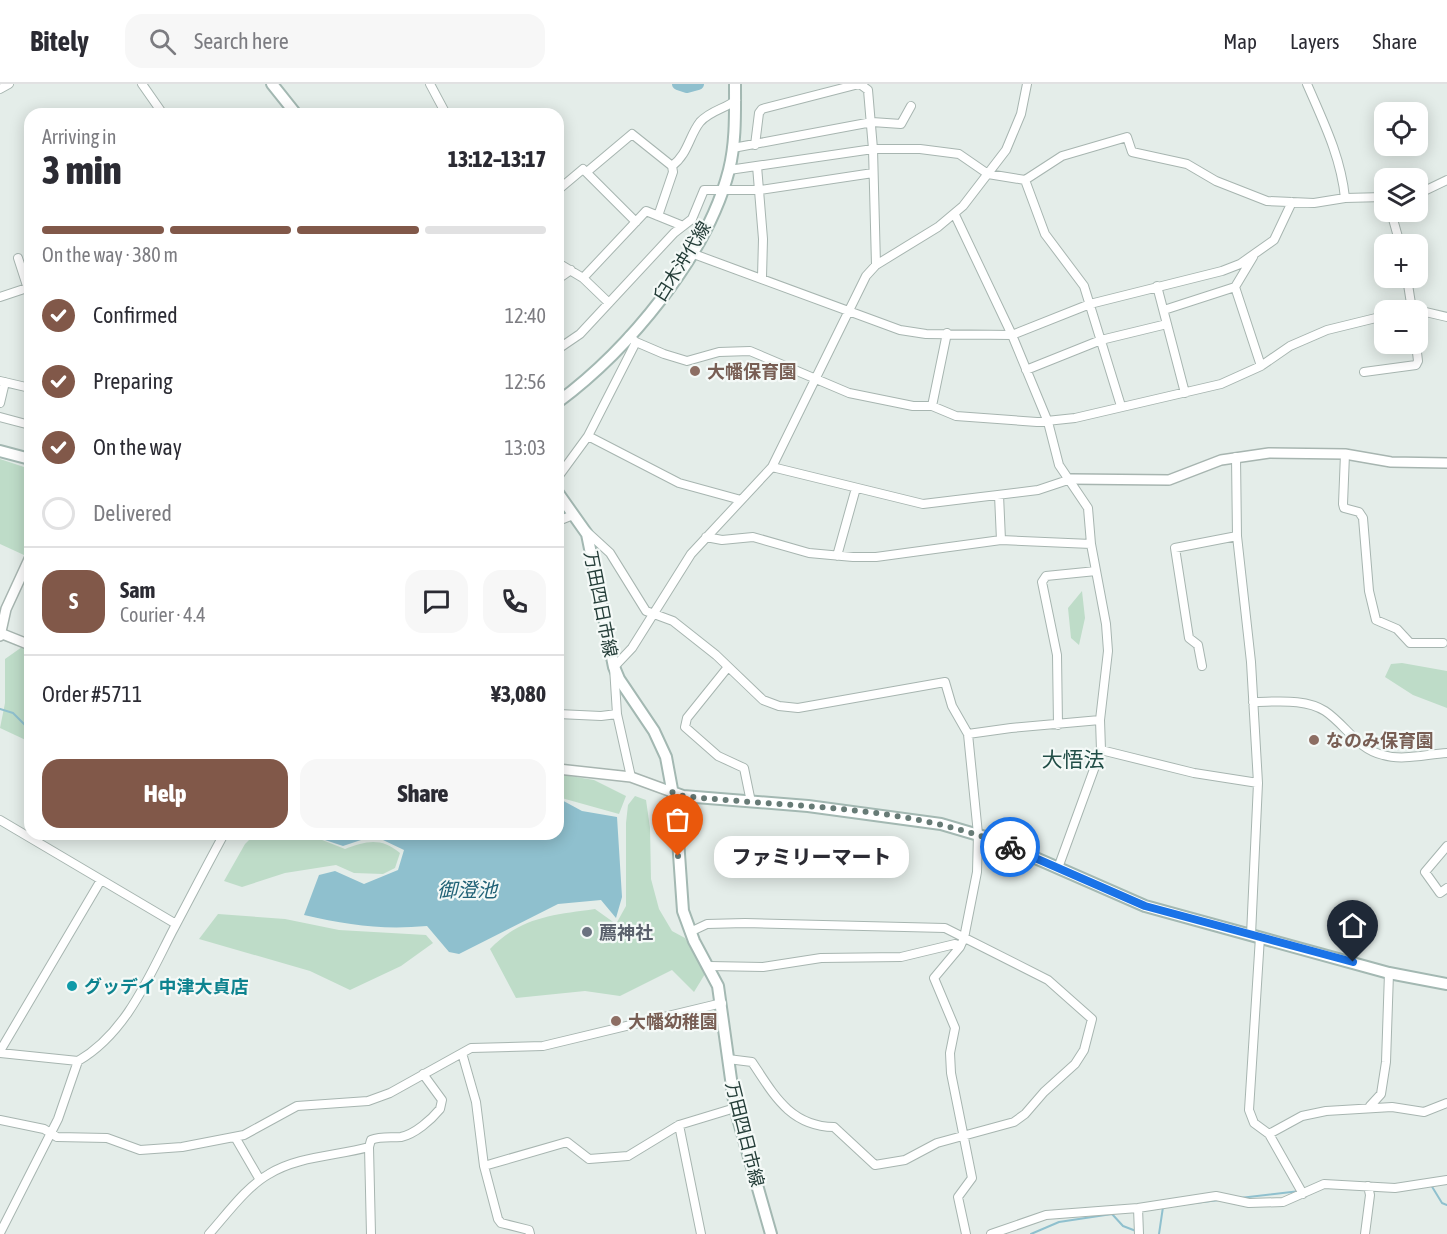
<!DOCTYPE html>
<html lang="en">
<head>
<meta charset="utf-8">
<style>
	body { margin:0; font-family:"Asap Condensed","Noto Sans JP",sans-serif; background:#f7f7f7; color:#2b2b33; height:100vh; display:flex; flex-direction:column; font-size:22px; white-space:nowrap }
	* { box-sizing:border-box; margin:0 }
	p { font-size:20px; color:#7c7c81 }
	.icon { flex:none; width:33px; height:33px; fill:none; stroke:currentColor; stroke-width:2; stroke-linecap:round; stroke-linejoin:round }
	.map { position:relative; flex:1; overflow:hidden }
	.side { position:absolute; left:24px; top:24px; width:540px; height:732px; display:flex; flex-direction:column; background:#fff; border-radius:18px; box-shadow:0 3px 15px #0003 }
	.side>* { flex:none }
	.buttons { position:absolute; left:1374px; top:18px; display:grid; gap:12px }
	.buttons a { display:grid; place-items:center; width:54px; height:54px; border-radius:12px; background:#fff; box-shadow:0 3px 15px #0003; font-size:30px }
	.pin { position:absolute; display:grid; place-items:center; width:51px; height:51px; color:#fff; margin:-62px -26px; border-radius:50% 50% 50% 0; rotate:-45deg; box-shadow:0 0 6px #0007 }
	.pin .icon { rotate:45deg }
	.courier { position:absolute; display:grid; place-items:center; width:60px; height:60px; margin:-30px; border:4px solid #1a73e8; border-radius:50%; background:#fff; color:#222; box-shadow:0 2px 8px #0007 }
	.bubble { position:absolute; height:42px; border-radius:18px; background:#fff; box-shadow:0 3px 15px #0003; font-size:20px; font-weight:800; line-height:42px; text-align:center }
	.overview em { font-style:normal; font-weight:800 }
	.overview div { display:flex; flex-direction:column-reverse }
	.overview { display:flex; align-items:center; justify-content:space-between; height:102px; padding:0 18px }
	h1 { font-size:39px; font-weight:800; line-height:45px }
	.bar { display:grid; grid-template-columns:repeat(4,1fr); gap:9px 6px; align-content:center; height:72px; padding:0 18px }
	.bar i { height:8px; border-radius:4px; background:#e1e1e2 }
	.bar .on { background:#815849 }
	.bar p { grid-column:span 4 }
	.line { display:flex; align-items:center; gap:15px; padding:0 18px; border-top:2px solid #e1e1e2 }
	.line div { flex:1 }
	.round { display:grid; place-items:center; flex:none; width:63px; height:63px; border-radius:18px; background:#f7f7f7 }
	ol { padding:0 18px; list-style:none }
	li { display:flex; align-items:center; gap:18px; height:66px }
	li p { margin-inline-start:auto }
	li .icon { padding:6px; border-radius:50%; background:#815849; color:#fff; stroke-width:4 }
	li:last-child { color:#7c7c81 }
	li i { width:33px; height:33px; border:3px solid #e1e1e2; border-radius:50% }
	.cta { display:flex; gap:12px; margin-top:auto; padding:12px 18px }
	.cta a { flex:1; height:69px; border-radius:18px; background:#815849; color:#fff; font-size:24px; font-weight:800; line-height:69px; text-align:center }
	.cta a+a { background:#f7f7f7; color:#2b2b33 }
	header { display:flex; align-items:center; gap:36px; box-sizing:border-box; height:84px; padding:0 30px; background:#fff; border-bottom:2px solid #e1e1e2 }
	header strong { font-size:28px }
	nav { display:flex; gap:33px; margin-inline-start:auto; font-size:21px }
	.search { width:420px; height:54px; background:#f7f7f7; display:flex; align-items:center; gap:15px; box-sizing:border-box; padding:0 21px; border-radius:18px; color:#7c7c81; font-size:22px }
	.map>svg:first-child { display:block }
	.green { fill:#bedcc8 }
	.water { fill:#8fc0ce }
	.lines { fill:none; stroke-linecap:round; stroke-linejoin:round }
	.stream { stroke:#8fc0ce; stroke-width:2 }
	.river { stroke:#8fc0ce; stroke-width:12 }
	.minor-casing { stroke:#a7b5b0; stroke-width:10 }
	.tertiary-casing { stroke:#a7b5b0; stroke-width:12 }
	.secondary-casing { stroke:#a3b8b2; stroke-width:14 }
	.minor { stroke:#fff; stroke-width:8 }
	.tertiary { stroke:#fff; stroke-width:9 }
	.secondary { stroke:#fff; stroke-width:10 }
	.done { stroke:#677b76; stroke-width:6; stroke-dasharray:0 10.8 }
	.route { stroke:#1a73e8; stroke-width:8 }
	.education-dot { fill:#8d6e63; stroke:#f4f9f7; stroke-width:2 }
	.worship-dot { fill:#6b7280; stroke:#f4f9f7; stroke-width:2 }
	.culture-dot { fill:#0f9aa8; stroke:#f4f9f7; stroke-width:2 }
	.labels { text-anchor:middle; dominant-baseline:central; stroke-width:4.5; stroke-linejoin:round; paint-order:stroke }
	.street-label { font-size:18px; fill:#243d38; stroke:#f4f9f7 }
	.education-label { font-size:18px; font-weight:bold; fill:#785e54; stroke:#f4f9f7; text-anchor:start }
	.worship-label { font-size:18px; font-weight:bold; fill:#5b616d; stroke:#f4f9f7; text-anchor:start }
	.culture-label { font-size:18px; font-weight:bold; fill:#0d838f; stroke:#f4f9f7; text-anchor:start }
	.water-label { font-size:20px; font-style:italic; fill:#216276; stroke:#f4f9f7 }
	.quarter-label { font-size:21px; fill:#214e47; stroke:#f4f9f7 }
</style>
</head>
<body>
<header>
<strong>Bitely</strong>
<div class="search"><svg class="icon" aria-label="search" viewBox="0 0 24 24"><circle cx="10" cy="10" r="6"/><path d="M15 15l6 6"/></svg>Search here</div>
<nav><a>Map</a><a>Layers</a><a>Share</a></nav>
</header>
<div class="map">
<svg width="1447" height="1150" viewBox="0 0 1447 1150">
	<rect width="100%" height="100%" fill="#e4ede9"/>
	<!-- green -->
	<path class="green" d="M0,375L30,385V457L24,471L0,460Z
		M1082,507L1085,534L1079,561L1071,554L1068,524Z
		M22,563L30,566V658L0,644L5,619V575Z
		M1402,579L1447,587V624L1413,611L1385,593L1391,580Z
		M558,690L594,696L626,712L619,730L558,713Z
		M635,712L646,716L650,744L651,795L659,825L672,847L685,854L705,890L694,908L672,886L620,912L585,907L516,914L490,865C521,833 552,831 595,825L616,840L626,822V739L628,721Z
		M255,750H307L345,765C366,757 381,753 400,769L395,784L383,790L354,789L336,781L285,789L242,803L224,797L245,760Z
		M218,830L285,835L339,846L426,851L433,859L401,882L350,906L310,887L199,855Z"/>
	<!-- water -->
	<path class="water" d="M558,714L582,727L617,733L622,813L616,834L601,816L558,820L459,870L449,868L427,842C381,846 348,841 304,831L319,791L335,787L364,800L398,786L404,766L383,756L367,754L343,762L307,750H558Z"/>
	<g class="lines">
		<!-- stream -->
		<path class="stream" d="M0,625L13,629L30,646
			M1431,1101L1442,1119L1447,1121
			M1240,1114L1300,1107
			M1186,1120L1219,1116
			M1031,1150L1059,1138L1112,1130L1123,1142L1136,1147
			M1159,1150L1163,1123"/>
		<!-- river -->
		<path class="river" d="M678,0L687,3L698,0"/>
		<defs>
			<path id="minor" d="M142,0L163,30
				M430,0L446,30
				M860,0L868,6L873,65L876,181
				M1307,0C1323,37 1341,73 1345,114
				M0,5L9,0
				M755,61L759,29L762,25L859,0
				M733,64L872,38L901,40L911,22
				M757,82L763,155L762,193
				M729,86L873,65H920L959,70L988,90L1025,96L1045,150L1084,202L1121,322
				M588,87L632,50L672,82
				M1025,96L1062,72L1127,53L1132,68L1187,80L1216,97L1267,117L1314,119L1345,114L1384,113
				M558,106L583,85L636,138
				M1418,110L1447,96
				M1391,128L1400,160
				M955,131L1012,251L1048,338L1059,381L1088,424L1091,460L1106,540L1108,567L1100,636L1101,666L1058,784
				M658,132L673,88L672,82C688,70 689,52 700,38C711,26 725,25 736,16
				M691,169L900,246L926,250L1012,251L1090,220L1222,187L1240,180L1274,156L1292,118
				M18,174L30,211
				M558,179L583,194L609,219
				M583,194L646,127L683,142
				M1407,194L1412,226
				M558,195L571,186
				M1157,202L1185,309
				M1235,203L1261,282
				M0,213L27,204
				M1164,226L1235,203L1253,173
				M1417,226L1447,233
				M629,252L636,258L664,270L687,277L719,268L750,267L849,309L913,322H932L956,332L1037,338L1075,334L1221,300L1261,282L1290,262L1327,246L1384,232
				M558,265L580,250L674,149L692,135L704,106H760L873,89
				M1026,286L1101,256L1167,240
				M1364,288L1416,281L1418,277L1416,260
				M0,297L30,304
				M558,305L564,313
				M0,319L5,298
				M932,322L947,249
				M0,333L26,340
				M588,352L679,399L741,416
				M1345,370L1343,420L1344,424L1359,428L1363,434L1369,507L1376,536L1397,545L1410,559H1443
				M1236,373L1237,452L1251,578L1258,699L1251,851
				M772,383L923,420L1038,406L1071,395
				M558,393L588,352L636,258
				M999,411L1001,456
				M558,437L573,431
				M586,447L610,469L646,527L673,537L716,571L763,616L779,622L798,624L945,598L952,622L968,650L978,750L977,788L964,854L960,863L934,894L955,944L950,969L951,989L972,1094L958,1113L966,1150
				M706,453L722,456L753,453L809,469L853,473H876L1001,456L1091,460
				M837,472L856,404
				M1202,582L1198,561L1189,554L1175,464L1237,452
				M728,583L687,634L685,643L718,672L744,684L751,718
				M1253,618C1276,618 1305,614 1325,627C1346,641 1357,665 1383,671C1403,677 1427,670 1447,669
				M558,630L601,632L617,630
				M1058,641L1057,571L1042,498L1046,492L1096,487
				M968,650L1011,644L1100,636
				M1101,666L1194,689L1258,699
				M631,693L617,630L614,583L632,564L691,470L772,383L866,192L876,181L938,143L963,122L1006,66L1021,30L1027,0
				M0,736L176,840
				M1447,762L1425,788L1440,809L1447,804
				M690,848L707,840L745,839L945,844L1048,896L1092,935L1084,966L1075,980L1044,1008L1025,1030L1014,1038L937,1059L905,1076L875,1081L834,1043C790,1042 774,1011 752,978L728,975
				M1260,853L1249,1026L1254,1039L1269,1050L1303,1110
				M709,882L763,883L821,874L901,873L955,860L960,862
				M0,967L101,796
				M0,969L78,977
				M462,969L476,1018L484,1082L498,1135L501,1139L529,1146L530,1150
				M1370,1022L1381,1010L1386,978L1389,889
				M0,1036L44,1045L57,1053L107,1054L140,1066L182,1063L244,1051L297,1022L368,1017L390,1009L471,964L543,962L722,919
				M679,1041L701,1150
				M1269,1050L1302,1032L1326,1027L1392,1023L1424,1028L1447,1019
				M235,1053L260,1096
				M484,1082L567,1058L589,1075L628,1072L679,1041L735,1024
				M1138,1124L1139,1150
				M0,1149L58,1035L78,977C125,950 148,895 172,848C189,816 206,783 224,750
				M209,1150C227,1130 246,1103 269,1090C298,1072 337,1072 369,1063
				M371,1150L369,1063L371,1056C381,1052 391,1054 401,1053C415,1050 431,1036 440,1025L442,1016L423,990
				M991,1150L1046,1131L1138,1124L1216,1112L1249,1119L1283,1118L1324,1100L1395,1104L1447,1096
				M1365,1150L1370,1111L1368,1102"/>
			<path id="tertiary" d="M1071,395L1169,396L1221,376L1269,369L1345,370L1391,378L1447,379
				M0,549L30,561
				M0,552L6,525L30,473
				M558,685L631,693L672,708"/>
			<path id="secondary" d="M272,0L296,30
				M558,318C628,266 707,172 729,86C736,58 735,29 735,0
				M0,367L30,375
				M558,409L587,450L614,583L619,595L654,647L666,673L676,727L683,827L694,857L718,902L735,1024L771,1150
				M672,708L683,712L808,722L941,740L992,755L1145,822L1389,889L1447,900"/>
		</defs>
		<!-- minor casing -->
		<use href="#minor" class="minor-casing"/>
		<!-- tertiary casing -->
		<use href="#tertiary" class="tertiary-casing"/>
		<!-- secondary casing -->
		<use href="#secondary" class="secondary-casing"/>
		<!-- minor -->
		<use href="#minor" class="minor"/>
		<!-- tertiary -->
		<use href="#tertiary" class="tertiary"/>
		<!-- secondary -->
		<use href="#secondary" class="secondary"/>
	</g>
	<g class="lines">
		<!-- done -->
		<path class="done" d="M678,772L672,708L683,712C792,724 908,720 1010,763"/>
		<!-- route -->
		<path class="route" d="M1010,763L1145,822L1353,878"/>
	</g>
	<!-- markers -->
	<g class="education-dot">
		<circle cx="695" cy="287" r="6"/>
		<circle cx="1314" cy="656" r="6"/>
		<circle cx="616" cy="937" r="6"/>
	</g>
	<circle class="worship-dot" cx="587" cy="848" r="6"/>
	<circle class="culture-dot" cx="72" cy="902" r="6"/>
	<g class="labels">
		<!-- street labels -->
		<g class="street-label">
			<text transform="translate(682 177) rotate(-58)">臼木沖代線</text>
			<text transform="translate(601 520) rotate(79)">万田四日市線</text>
			<text transform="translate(745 1050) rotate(76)">万田四日市線</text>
		</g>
		<!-- education labels -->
		<g class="education-label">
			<text x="707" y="287">大幡保育園</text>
			<text x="1326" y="656">なのみ保育園</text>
			<text x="628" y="937">大幡幼稚園</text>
		</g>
		<!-- worship labels -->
		<g class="worship-label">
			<text x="599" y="848">薦神社</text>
		</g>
		<!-- culture labels -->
		<g class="culture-label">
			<text x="84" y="902">グッデイ 中津大貞店</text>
		</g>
		<!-- water labels -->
		<g class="water-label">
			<text x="467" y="805">御澄池</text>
		</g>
		<!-- quarter labels -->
		<g class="quarter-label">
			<text x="1073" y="675">大悟法</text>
		</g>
	</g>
</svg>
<div class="buttons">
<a><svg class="icon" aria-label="locate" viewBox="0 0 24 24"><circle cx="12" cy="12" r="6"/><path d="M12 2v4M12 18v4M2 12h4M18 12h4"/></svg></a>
<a><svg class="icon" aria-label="layers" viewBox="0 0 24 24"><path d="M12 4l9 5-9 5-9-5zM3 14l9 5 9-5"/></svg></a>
<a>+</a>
<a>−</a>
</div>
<div class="pin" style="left:678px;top:772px;background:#ea580c"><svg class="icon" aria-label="bag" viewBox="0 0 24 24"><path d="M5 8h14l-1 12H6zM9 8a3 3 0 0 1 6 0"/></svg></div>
<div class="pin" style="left:1353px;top:878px;background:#1f2937"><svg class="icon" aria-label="home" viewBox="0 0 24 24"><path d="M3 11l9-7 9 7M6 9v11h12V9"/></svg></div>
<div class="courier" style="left:1010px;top:763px"><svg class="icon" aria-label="bike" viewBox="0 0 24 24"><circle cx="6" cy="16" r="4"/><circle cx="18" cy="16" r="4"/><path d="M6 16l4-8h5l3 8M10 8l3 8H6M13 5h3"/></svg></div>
<div class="bubble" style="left:714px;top:752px;width:195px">ファミリーマート</div>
<section class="side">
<div class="overview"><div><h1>3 min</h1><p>Arriving in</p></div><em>13:12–13:17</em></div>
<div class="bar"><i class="on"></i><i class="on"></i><i class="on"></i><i></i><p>On the way · 380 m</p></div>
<ol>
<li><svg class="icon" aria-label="check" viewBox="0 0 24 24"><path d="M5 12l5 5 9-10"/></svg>Confirmed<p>12:40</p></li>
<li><svg class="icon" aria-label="check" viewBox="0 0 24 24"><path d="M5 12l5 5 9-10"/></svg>Preparing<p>12:56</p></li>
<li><svg class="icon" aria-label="check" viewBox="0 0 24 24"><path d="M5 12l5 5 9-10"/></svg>On the way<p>13:03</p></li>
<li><i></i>Delivered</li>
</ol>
<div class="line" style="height:108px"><b class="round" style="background:#815849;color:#fff">S</b><div><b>Sam</b><p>Courier · 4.4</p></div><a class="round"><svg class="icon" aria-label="chat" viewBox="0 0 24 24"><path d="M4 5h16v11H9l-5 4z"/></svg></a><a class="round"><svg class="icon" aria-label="phone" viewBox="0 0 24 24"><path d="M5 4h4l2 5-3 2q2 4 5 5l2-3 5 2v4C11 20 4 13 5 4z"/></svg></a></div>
<div class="line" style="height:78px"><div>Order #5711</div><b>¥3,080</b></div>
<div class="cta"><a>Help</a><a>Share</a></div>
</section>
</div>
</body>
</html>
